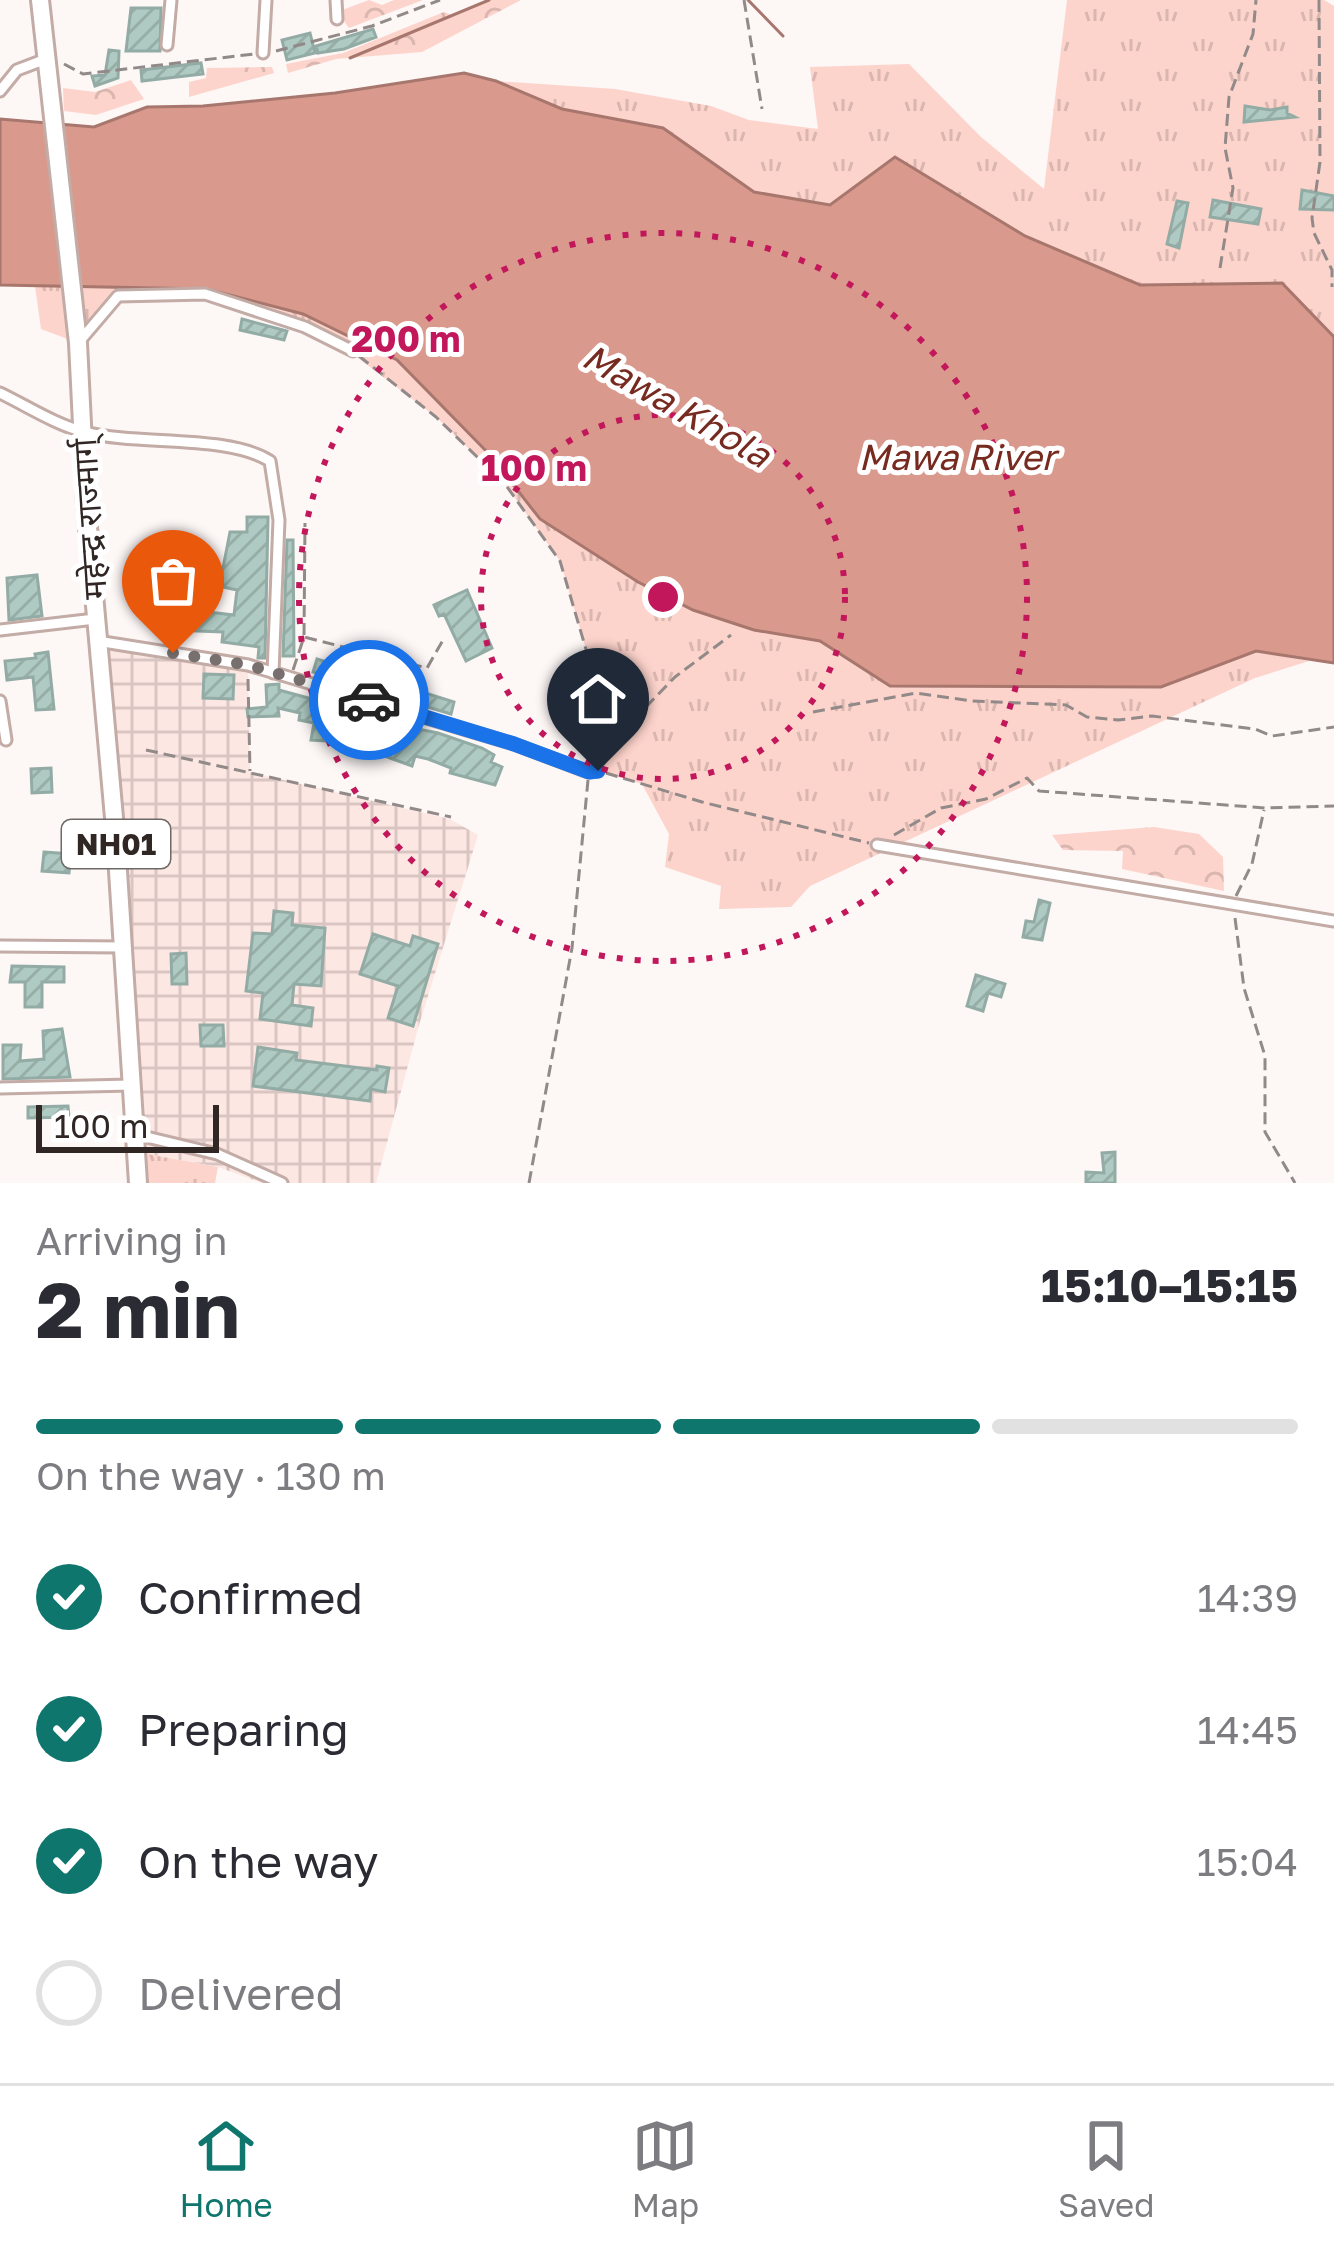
<!DOCTYPE html>
<html lang="en">
<head>
<meta charset="utf-8">
<style>
	body { margin:0; font-family:"Golos Text","Noto Sans Devanagari",sans-serif; background:#f2f2f3; color:#2b2b33; height:100vh; display:flex; flex-direction:column; font-size:45px; white-space:nowrap }
	* { box-sizing:border-box; margin:0 }
	p { font-size:39px; color:#7c7c81 }
	.icon { flex:none; width:66px; height:66px; fill:none; stroke:currentColor; stroke-width:2; stroke-linecap:round; stroke-linejoin:round }
	.map { position:relative; height:1183px; overflow:hidden }
	.panel { display:flex; flex-direction:column; background:#fff; flex:1 }
	.panel>* { flex:none }
	.scale { position:absolute; left:36px; bottom:30px; width:183px; box-sizing:border-box; padding-left:12px; border:6px solid #302725; border-top:0; font-size:33px; line-height:42px; white-space:nowrap; color:#302725; -webkit-text-stroke:9px #fff; paint-order:stroke }
	.pin { position:absolute; display:grid; place-items:center; width:102px; height:102px; color:#fff; margin:-123px -51px; border-radius:50% 50% 50% 0; rotate:-45deg; box-shadow:0 0 12px #0007 }
	.pin .icon { rotate:45deg }
	.courier { position:absolute; display:grid; place-items:center; width:120px; height:120px; margin:-60px; border:9px solid #1a73e8; border-radius:50%; background:#fff; color:#222; box-shadow:0 3px 15px #0007 }
	.head em { font-style:normal; font-weight:700 }
	.head div { display:flex; flex-direction:column-reverse }
	.head { display:flex; align-items:center; justify-content:space-between; height:204px; padding:0 36px }
	h1 { font-size:78px; font-weight:700; line-height:90px }
	.bar { display:grid; grid-template-columns:repeat(4,1fr); gap:18px 12px; align-content:center; height:144px; padding:0 36px }
	.bar i { height:15px; border-radius:9px; background:#e1e1e2 }
	.bar .on { background:#0f766e }
	.bar p { grid-column:span 4 }
	ol { padding:0 36px; list-style:none }
	li { display:flex; align-items:center; gap:36px; height:132px }
	li p { margin-inline-start:auto }
	li .icon { padding:12px; border-radius:50%; background:#0f766e; color:#fff; stroke-width:4 }
	li:last-child { color:#7c7c81 }
	li i { width:66px; height:66px; border:6px solid #e1e1e2; border-radius:50% }
	.tab-bar { display:flex; justify-content:space-around; align-items:center; height:168px; border-top:3px solid #e1e1e2; background:#fff; font-size:33px; color:#7c7c81 }
	.tab-bar a { display:grid; justify-items:center; gap:6px }
	.tab-bar .on { color:#0f766e }
	.map>svg:first-child { display:block }
	.industrial { fill:url(#industrial-grid) }
	.grass { fill:url(#grass-tufts) }
	.forest { fill:url(#forest-crowns) }
	.water { fill:#da998d; stroke:#a7776e; stroke-width:3 }
	.lines { fill:none; stroke-linecap:round; stroke-linejoin:round }
	.stream { stroke:#a7776e; stroke-width:3 }
	.building { fill:url(#building-hatch); stroke:#92aca5; stroke-width:3 }
	.street-casing { stroke:#c3aba6; stroke-width:15 }
	.highway-casing { stroke:#c3aba6; stroke-width:22 }
	.path { stroke:#928a89; stroke-width:3; stroke-dasharray:12 6; stroke-linecap:butt }
	.street { stroke:#fff; stroke-width:9 }
	.highway { stroke:#fff; stroke-width:16 }
	.done { stroke:#78706e; stroke-width:12; stroke-dasharray:0 21.6 }
	.route { stroke:#1a73e8; stroke-width:15 }
	.ring { fill:none; stroke:#c2185b; stroke-width:6; stroke-dasharray:6 12 }
	.labels { text-anchor:middle; dominant-baseline:central; stroke-width:10; stroke-linejoin:round; paint-order:stroke }
	.shield { fill:#fff; stroke:#6e6866; stroke-width:3 }
	.shield-label { font-size:30px; font-weight:bold; fill:#302725 }
	.street-label { font-size:33px; fill:#302725; stroke:#fff }
	.water-label { font-size:36px; font-style:italic; fill:#772a1f; stroke:#fff }
	.centre { fill:#c2185b; stroke:#fff; stroke-width:6 }
	.ring-label { font-size:36px; text-anchor:middle; font-weight:bold; fill:#c2185b; stroke:#fff; stroke-width:10; stroke-linejoin:round; paint-order:stroke }
</style>
</head>
<body>
<div class="map">
<svg width="1334" height="1183" viewBox="0 0 1334 1183">
	<defs>
		<pattern id="industrial-grid" width="8" height="8" patternUnits="userSpaceOnUse" patternTransform="scale(3)"><rect width="8" height="8" fill="#fde7e3"/><path d="M0 4h8M4 0v8" fill="none" stroke="#d9c6c3"/></pattern>
		<pattern id="grass-tufts" width="24" height="20" patternUnits="userSpaceOnUse" patternTransform="scale(3)"><rect width="24" height="20" fill="#fdd4cc"/><path d="M3 7l-1-3M5 7V3M7 7l1-3M15 17l-1-3M17 17v-4M19 17l1-3" fill="none" stroke="#d9b6af"/></pattern>
		<pattern id="forest-crowns" width="20" height="18" patternUnits="userSpaceOnUse" patternTransform="scale(3)"><rect width="20" height="18" fill="#fdd4cc"/><path d="M2 6a3 3 0 1 1 6 0M12 15a3 3 0 1 1 6 0" fill="none" stroke="#d9b6af"/></pattern>
		<pattern id="building-hatch" width="6" height="6" patternUnits="userSpaceOnUse" patternTransform="scale(3)"><rect width="6" height="6" fill="#afcac3"/><path d="M-1 1l2-2M0 6l6-6M5 7l2-2" fill="none" stroke="#97aea7"/></pattern>
	</defs>
	<rect width="100%" height="100%" fill="#fdf7f6"/>
	<!-- industrial -->
	<path class="industrial" d="M95,637L248,665L250,772L450,819L478,835L419,1025L376,1183H262L218,1167L131,1151Z"/>
	<!-- grass -->
	<path class="grass" d="M1067,0H1324L1334,6V337L1282,283L1140,285L1025,236L754,192L663,128L562,109L496,81L615,89L711,106L749,120L818,129L810,67L909,64L981,137L1044,189Z
		M92,285L207,289L303,314L397,360L490,455L540,519L638,582L693,610L754,630L820,641L890,686L1161,687L1256,651L1309,661L1255,678L810,886L791,907L719,909L721,886L665,867L669,834L642,784L598,771L616,751L560,561L505,484L436,417L337,342L205,294L118,296L78,343L41,329L35,286Z
		M131,1151L218,1167L215,1183H134Z"/>
	<!-- forest -->
	<path class="forest" d="M369,0L382,5L394,0H423L349,28L341,17L342,10Z
		M489,0H521L422,52L336,59L288,73L286,64L343,53L444,12L455,16Z
		M272,67L274,73L189,97V82L206,78L207,68Z
		M131,80L144,99L96,115L64,111L63,88L95,92Z
		M1154,827L1199,834L1223,857L1224,891L1122,869L1123,851L1063,850L1052,835Z"/>
	<!-- water -->
	<path class="water" d="M464,73L496,81L562,109L663,128L754,192L830,205L895,157L1025,236L1140,285L1282,283L1334,337V663L1256,651L1161,687L890,686L820,641L754,630L693,610L638,582L540,519L490,455L397,360L303,314L207,289L0,285V119L94,127L147,107L203,106L335,93Z"/>
	<g class="lines">
		<!-- stream -->
		<path class="stream" d="M748,0L783,36
			M350,58L489,0"/>
	</g>
	<!-- building -->
	<path class="building" d="M131,8H161L160,51H126Z
		M373,29L376,37L344,49L318,53L316,46Z
		M310,33L315,53L287,60L282,40Z
		M109,50L119,51L118,78L95,86L92,76L105,75Z
		M201,63L203,74L142,81L141,70Z
		M1245,106L1270,110L1287,107V113L1295,117L1244,122Z
		M1302,190L1334,196V210L1300,209Z
		M1213,200L1261,209L1258,224L1210,217Z
		M1177,201L1188,203L1179,248L1167,244Z
		M242,319L287,331L284,340L240,330Z
		M247,517H268L265,658H258L259,647L222,642L223,632L173,630V616L191,617V610L234,615L237,590L223,587L222,573L230,532H247Z
		M287,540H293L294,656H283Z
		M158,559L170,563L157,597L172,600L168,616L156,614L138,600Z
		M37,575L42,616L9,620L7,578Z
		M467,590L492,648L466,661L444,614L439,616L434,605Z
		M48,652L54,709L36,710L33,677L7,680L5,661L36,658L35,654Z
		M317,659L454,702L451,714L313,672Z
		M204,674L234,675L233,699L203,698Z
		M279,684V690L334,705H347L380,717L378,723L411,733L413,728L438,733L482,748L494,755L491,762L502,767L495,785L450,773L451,768L428,759L415,756L412,766L390,758L373,751L375,745L363,742L366,733L346,727L343,742L311,740L314,723L299,720L300,713L278,708L279,716L248,717L247,709L267,707L266,685Z
		M51,768L52,792L32,793L31,769Z
		M44,852L71,854L69,873L42,871Z
		M1039,900L1050,903L1042,940L1023,937L1026,921L1034,922Z
		M274,911L293,913L292,925L325,928L321,986L294,984L292,1005L313,1008L311,1026L260,1019L263,993L246,991L253,933L272,934Z
		M373,934L410,946L413,936L438,944L413,1026L388,1018L398,986L360,974Z
		M186,953L187,984H172L171,954Z
		M12,966L64,967V982H42V1007H25V982H10Z
		M976,975L1005,984L1001,997L988,993L983,1011L967,1006Z
		M200,1025H223L224,1046H201Z
		M62,1029L70,1077L3,1079V1045H21L20,1061L44,1059L43,1031Z
		M258,1047L297,1053L296,1060L377,1070V1066L389,1068L385,1092L371,1089L370,1101L253,1086Z
		M68,1106L69,1117L28,1118V1107Z
		M1115,1152V1183H1086V1172L1104,1173L1102,1153Z"/>
	<g class="lines">
		<defs>
			<path id="street" d="M336,0L337,19
				M167,45L171,0
				M263,53L266,0
				M0,91L17,70L46,59
				M78,343L118,296L205,294L305,327L353,351
				M0,393C27,406 56,425 85,432C137,446 227,434 270,461L279,520L273,673
				M0,630L95,619
				M97,641L248,665L514,744L588,772L598,771
				M0,701L6,740
				M877,845L1334,921
				M0,946L123,947
				M0,1088L131,1085
				M134,1134L217,1154L282,1183"/>
			<path id="highway" d="M40,0L78,343L86,505L116,840L138,1183"/>
		</defs>
		<!-- street casing -->
		<use href="#street" class="street-casing"/>
		<!-- highway casing -->
		<use href="#highway" class="highway-casing"/>
		<!-- path -->
		<path class="path" d="M744,0L762,109
			M1319,0L1320,162L1312,218L1314,233L1332,270V287
			M276,51L372,26L440,0
			M64,64L83,74L254,54
			M1220,268L1233,188L1225,148L1229,97L1253,34L1256,0
			M359,356L436,417L505,484L560,561L616,751
			M304,635L305,523
			M293,670L304,637L427,668L443,640
			M248,679L250,771
			M813,712L916,693L972,701L1066,705L1087,717L1118,720L1152,716L1255,729L1272,736L1334,727
			M146,750L451,817
			M603,765L640,713L675,677L731,635
			M606,773L702,802L869,843
			M894,835L941,808L986,799L1027,778L1039,791L1265,808L1334,806
			M1236,896L1252,864L1264,810
			M1235,918L1244,988L1265,1056V1132L1295,1183
			M529,1183L572,948L588,780"/>
		<!-- street -->
		<use href="#street" class="street"/>
		<!-- highway -->
		<use href="#highway" class="highway"/>
	</g>
	<g class="lines">
		<!-- done -->
		<path class="done" d="M173,653L248,665L369,700"/>
		<!-- route -->
		<path class="route" d="M369,700L514,744L589,772L598,771"/>
	</g>
	<!-- distance rings -->
	<g class="ring">
		<circle cx="663" cy="597" r="182"/>
		<circle cx="663" cy="597" r="364"/>
	</g>
	<g class="labels">
		<!-- shield labels -->
		<rect class="shield" x="62" y="820" width="108" height="48" rx="9"/>
		<g class="shield-label">
			<text x="116" y="844">NH01</text>
		</g>
		<!-- street labels -->
		<g class="street-label">
			<text transform="translate(89 519) rotate(-94)">महेन्द्र राज्मार्ग्</text>
		</g>
		<!-- water labels -->
		<g class="water-label">
			<text transform="translate(677 405) rotate(30)">Mawa Khola</text>
			<text x="957" y="456">Mawa River</text>
		</g>
	</g>
	<circle cx="663" cy="597" r="18" class="centre"/>
	<g class="ring-label">
		<text x="406" y="352">200 m</text>
		<text x="534" y="481">100 m</text>
	</g>
</svg>
<div class="scale">100 m</div>
<div class="pin" style="left:173px;top:653px;background:#ea580c"><svg class="icon" aria-label="bag" viewBox="0 0 24 24"><path d="M5 8h14l-1 12H6zM9 8a3 3 0 0 1 6 0"/></svg></div>
<div class="pin" style="left:598px;top:771px;background:#1f2937"><svg class="icon" aria-label="home" viewBox="0 0 24 24"><path d="M3 11l9-7 9 7M6 9v11h12V9"/></svg></div>
<div class="courier" style="left:369px;top:700px"><svg class="icon" aria-label="car" viewBox="0 0 24 24"><path d="M5 17H2v-5l4-1 3-4h7l3 4 3 1v5h-3M9 17h6M6 11h13"/><circle cx="7" cy="17" r="2"/><circle cx="17" cy="17" r="2"/></svg></div>
</div>
<section class="panel">
<div class="head"><div><h1>2 min</h1><p>Arriving in</p></div><em>15:10–15:15</em></div>
<div class="bar"><i class="on"></i><i class="on"></i><i class="on"></i><i></i><p>On the way · 130 m</p></div>
<ol>
<li><svg class="icon" aria-label="check" viewBox="0 0 24 24"><path d="M5 12l5 5 9-10"/></svg>Confirmed<p>14:39</p></li>
<li><svg class="icon" aria-label="check" viewBox="0 0 24 24"><path d="M5 12l5 5 9-10"/></svg>Preparing<p>14:45</p></li>
<li><svg class="icon" aria-label="check" viewBox="0 0 24 24"><path d="M5 12l5 5 9-10"/></svg>On the way<p>15:04</p></li>
<li><i></i>Delivered</li>
</ol>
</section>
<nav class="tab-bar">
<a class="on"><svg class="icon" aria-label="home" viewBox="0 0 24 24"><path d="M3 11l9-7 9 7M6 9v11h12V9"/></svg>Home</a>
<a><svg class="icon" aria-label="map" viewBox="0 0 24 24"><path d="M3 6l6-2 6 2 6-2v14l-6 2-6-2-6 2zM9 4v14M15 6v14"/></svg>Map</a>
<a><svg class="icon" aria-label="saved" viewBox="0 0 24 24"><path d="M7 4h10v16l-5-4-5 4z"/></svg>Saved</a>
</nav>
</body>
</html>
